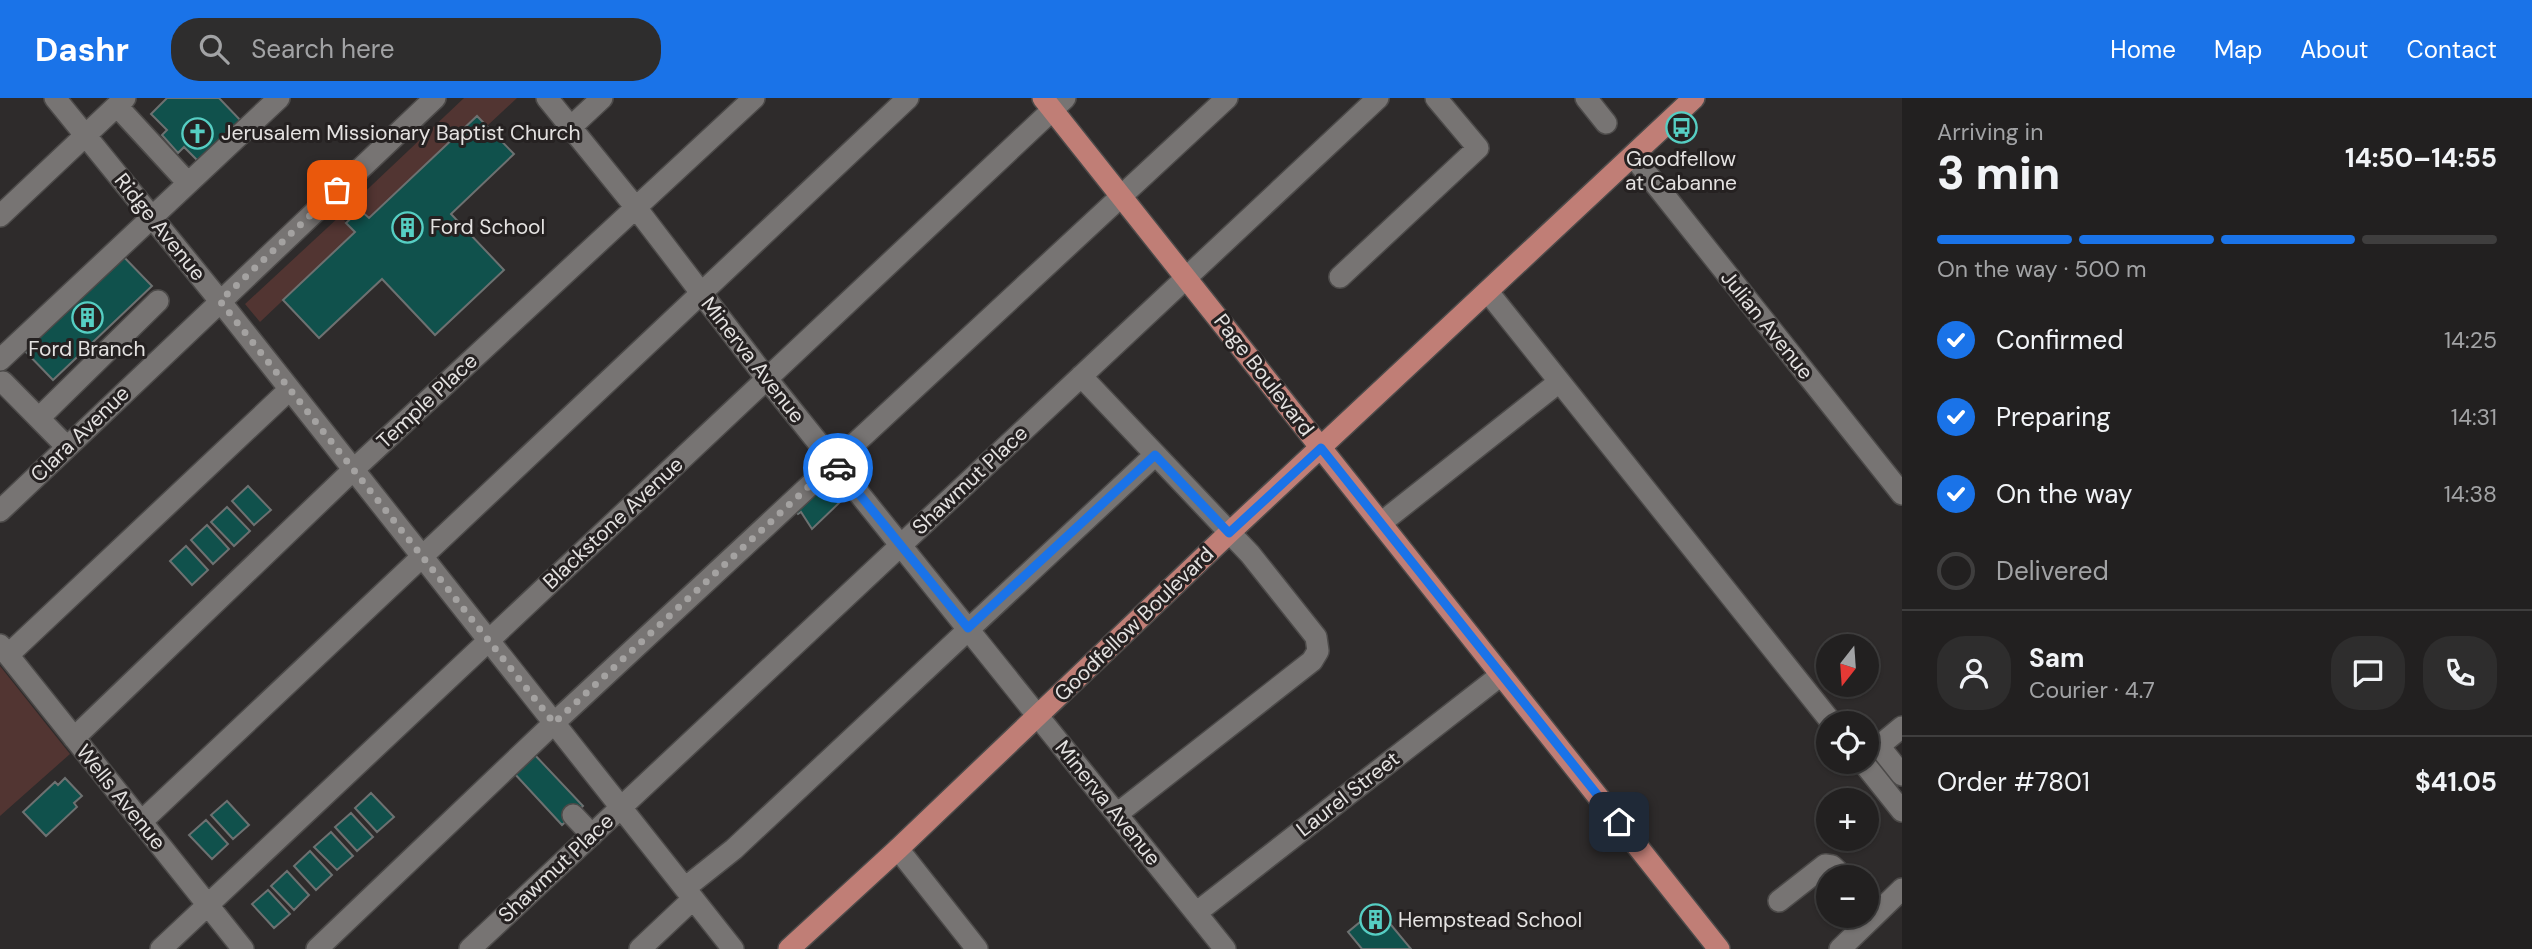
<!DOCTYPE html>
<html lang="en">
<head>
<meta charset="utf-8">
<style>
	body { margin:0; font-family:"DM Sans",sans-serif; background:#2e2d2d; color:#f1f3f6; height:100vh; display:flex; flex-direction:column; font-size:26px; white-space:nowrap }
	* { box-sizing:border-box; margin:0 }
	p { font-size:23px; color:#a2a3a5 }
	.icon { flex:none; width:38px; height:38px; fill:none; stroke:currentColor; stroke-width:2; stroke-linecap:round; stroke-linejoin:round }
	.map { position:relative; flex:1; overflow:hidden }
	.sheet { display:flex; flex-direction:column; background:#222020; width:630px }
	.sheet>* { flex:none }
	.needle { width:46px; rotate:197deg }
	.controls { position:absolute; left:1816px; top:536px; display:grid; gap:14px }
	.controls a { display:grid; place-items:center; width:63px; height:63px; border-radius:50%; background:#222020; box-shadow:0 2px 5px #0004,0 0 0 2px #3f3e3e; font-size:35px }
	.pin { position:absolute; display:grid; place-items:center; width:60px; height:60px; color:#fff; margin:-30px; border-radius:14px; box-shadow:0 4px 10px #0006 }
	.courier { position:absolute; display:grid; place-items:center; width:70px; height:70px; margin:-35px; border:5px solid #1a73e8; border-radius:50%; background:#fff; color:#222; box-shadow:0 2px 9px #0007 }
	.headline em { font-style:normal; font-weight:800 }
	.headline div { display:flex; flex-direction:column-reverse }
	.headline { display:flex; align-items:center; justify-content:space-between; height:119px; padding:0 35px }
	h1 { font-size:46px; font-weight:800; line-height:52px }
	.bar { display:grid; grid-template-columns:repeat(4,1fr); gap:10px 7px; align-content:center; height:84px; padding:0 35px }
	.bar i { height:9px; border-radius:5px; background:#3f3e3e }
	.bar .active { background:#1a73e8 }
	.bar p { grid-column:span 4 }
	.line { display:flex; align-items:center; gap:18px; padding:0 35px; border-top:2px solid #3f3e3e }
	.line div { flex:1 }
	.round { display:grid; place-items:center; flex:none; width:74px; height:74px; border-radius:28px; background:#2e2d2d }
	ol { padding:0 35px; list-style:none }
	li { display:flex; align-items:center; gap:21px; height:77px }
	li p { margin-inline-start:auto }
	li .icon { padding:7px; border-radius:50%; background:#1a73e8; color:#fff; stroke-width:4 }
	li:last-child { color:#a2a3a5 }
	li i { width:38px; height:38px; border:4px solid #3f3e3e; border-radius:50% }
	header { display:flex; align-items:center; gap:42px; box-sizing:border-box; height:98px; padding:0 35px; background:#1a73e8; color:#fff }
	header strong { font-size:33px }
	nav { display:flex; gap:38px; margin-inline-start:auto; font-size:24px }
	.search { width:490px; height:63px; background:#2e2d2d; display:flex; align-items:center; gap:18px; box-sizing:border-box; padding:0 24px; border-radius:28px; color:#a2a3a5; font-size:26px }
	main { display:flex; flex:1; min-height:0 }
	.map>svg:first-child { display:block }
	.green { fill:#523532 }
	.building { fill:#10514c; stroke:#6d7171; stroke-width:2 }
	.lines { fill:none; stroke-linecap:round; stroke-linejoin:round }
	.minor-casing { stroke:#4c4a49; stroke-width:24 }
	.major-casing { stroke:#4c4a49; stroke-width:24 }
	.minor { stroke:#777473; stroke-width:21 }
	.major { stroke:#c07e76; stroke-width:21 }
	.done { stroke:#a4a2a1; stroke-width:7; stroke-dasharray:0 12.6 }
	.route { stroke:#1a73e8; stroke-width:9 }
	.labels { text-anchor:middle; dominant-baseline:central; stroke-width:6; stroke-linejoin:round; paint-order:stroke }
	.poi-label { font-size:21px; fill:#e4e2e1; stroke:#252121; text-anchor:start }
	.street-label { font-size:21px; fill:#e4e2e1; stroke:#252121 }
</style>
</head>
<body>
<header>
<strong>Dashr</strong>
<div class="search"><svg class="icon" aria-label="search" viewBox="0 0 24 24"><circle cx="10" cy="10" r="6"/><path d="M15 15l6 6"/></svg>Search here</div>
<nav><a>Home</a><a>Map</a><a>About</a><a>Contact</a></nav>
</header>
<main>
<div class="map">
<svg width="1902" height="851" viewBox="0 0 1902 851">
	<rect width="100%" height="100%" fill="#2e2b2b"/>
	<!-- green -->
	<path class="green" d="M464,0H517L487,28L477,18L369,120L353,105Z
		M340,118L355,134L260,224L245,206Z
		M0,568L70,656L0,718Z"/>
	<!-- building -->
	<path class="building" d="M167,0H219L243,25L200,65L184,49L178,55L162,37L167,32L151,16Z
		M477,18L514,56L451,116L504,172L435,237L382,181L319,240L283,202L355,134L346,125L360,112L369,120Z
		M121,156L152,188L53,282L22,250Z
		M821,384L840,404L812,431L801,414L798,416L792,410Z
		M248,388L271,412L254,427L232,403Z
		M227,409L250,433L234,448L211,424Z
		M207,427L229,451L213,466L191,442Z
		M186,448L208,472L192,487L170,463Z
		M533,655L583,708L562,727L513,674Z
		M65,680L82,698L74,705L77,709L46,738L23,714L55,684L58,687Z
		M371,695L394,719L377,734L355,710Z
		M227,703L249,727L233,741L211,717Z
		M351,715L373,739L357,753L335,729Z
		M206,722L228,746L212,761L189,737Z
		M331,734L353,758L337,772L314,749Z
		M310,753L332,777L316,792L294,768Z
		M287,773L309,797L294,812L271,788Z
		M268,792L290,816L274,830L252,806Z
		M1377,810L1411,851H1362L1348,834Z"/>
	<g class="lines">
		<defs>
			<path id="minor" d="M55,0L220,203L733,851
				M547,0L637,111L767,281L1225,851
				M1586,0L1606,25
				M117,8L188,85
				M571,29L602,0
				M1633,58L1902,396
				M0,118L125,0
				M1340,179L1478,50L1436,0
				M1488,194L1832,625
				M0,262L279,0
				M1081,278L1250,456L1316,539L1318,553L1312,563L1117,716
				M3,284L67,349
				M39,320L158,203
				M0,413L435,0
				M1381,425L1559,284
				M0,547L243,851
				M8,557L289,292
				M1902,629L1879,648L1902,677
				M74,640L352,373L754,0
				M1862,663L1902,713
				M573,717L592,737
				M141,724L908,0
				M898,751L977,851
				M685,790L734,751L1155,357
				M1779,803L1825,767L1832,768L1844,779
				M1196,815L1501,577
				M161,851L1065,0
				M317,851L554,625L1227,0
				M470,851L1378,0
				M640,851L693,801
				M1840,851L1902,791"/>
			<path id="major" d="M1043,0L1719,851
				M789,851L898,751L1229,435L1694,0"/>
		</defs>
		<!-- minor casing -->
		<use href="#minor" class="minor-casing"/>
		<!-- major casing -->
		<use href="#major" class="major-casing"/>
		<!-- minor -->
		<use href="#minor" class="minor"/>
		<!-- major -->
		<use href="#major" class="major"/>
	</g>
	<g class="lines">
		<!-- done -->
		<path class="done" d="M337,92L220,203L554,625L834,365L838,370"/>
		<!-- route -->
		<path class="route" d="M838,370L968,530L1155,357L1229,435L1321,350L1619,724"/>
	</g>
	<!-- icons -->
	<defs>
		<symbol id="bus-ring" viewBox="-11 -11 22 22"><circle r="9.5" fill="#252121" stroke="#56cec3" stroke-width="1.5"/><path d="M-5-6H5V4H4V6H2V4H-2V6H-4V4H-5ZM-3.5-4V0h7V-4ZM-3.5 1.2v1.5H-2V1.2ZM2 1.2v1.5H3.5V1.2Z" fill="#56cec3"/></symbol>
		<symbol id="church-ring" viewBox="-11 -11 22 22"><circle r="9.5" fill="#252121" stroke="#56cec3" stroke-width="1.5"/><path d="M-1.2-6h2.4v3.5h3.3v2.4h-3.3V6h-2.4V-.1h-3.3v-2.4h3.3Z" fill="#56cec3"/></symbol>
		<symbol id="building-ring" viewBox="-11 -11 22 22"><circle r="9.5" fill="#252121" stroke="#56cec3" stroke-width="1.5"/><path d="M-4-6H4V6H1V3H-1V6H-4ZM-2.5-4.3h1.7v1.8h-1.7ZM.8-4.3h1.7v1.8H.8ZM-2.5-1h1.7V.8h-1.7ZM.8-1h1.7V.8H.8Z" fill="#56cec3"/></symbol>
	</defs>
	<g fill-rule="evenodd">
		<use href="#bus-ring" x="1664" y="12" width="35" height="35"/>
		<use href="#church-ring" x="180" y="18" width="35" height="35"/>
		<use href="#building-ring" x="390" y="112" width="35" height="35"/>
		<use href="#building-ring" x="70" y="202" width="35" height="35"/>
		<use href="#building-ring" x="1358" y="804" width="35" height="35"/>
	</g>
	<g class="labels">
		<!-- poi labels -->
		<g class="poi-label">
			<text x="221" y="35">Jerusalem Missionary Baptist Church</text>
			<text x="1681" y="61" text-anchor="middle">Goodfellow<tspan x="1681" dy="24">at Cabanne</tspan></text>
			<text x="430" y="129">Ford School</text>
			<text x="87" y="251" text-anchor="middle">Ford Branch</text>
			<text x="1398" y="822">Hempstead School</text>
		</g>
		<!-- street labels -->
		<g class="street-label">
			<text transform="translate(160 129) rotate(51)">Ridge Avenue</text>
			<text transform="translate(1767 227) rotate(51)">Julian Avenue</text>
			<text transform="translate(753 262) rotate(52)">Minerva Avenue</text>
			<text transform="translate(1264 277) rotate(52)">Page Boulevard</text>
			<text transform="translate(427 303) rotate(-43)">Temple Place</text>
			<text transform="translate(80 336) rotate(-44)">Clara Avenue</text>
			<text transform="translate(970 382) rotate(-43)">Shawmut Place</text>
			<text transform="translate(613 425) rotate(-43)">Blackstone Avenue</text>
			<text transform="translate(1134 526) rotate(-44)">Goodfellow Boulevard</text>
			<text transform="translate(1348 696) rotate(-38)">Laurel Street</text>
			<text transform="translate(121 699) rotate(51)">Wells Avenue</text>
			<text transform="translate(1108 705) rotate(51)">Minerva Avenue</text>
			<text transform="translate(556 770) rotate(-43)">Shawmut Place</text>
		</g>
	</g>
</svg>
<div class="controls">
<a><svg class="needle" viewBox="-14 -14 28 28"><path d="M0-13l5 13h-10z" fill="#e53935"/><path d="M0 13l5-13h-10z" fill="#a2a3a5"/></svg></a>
<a><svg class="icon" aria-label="locate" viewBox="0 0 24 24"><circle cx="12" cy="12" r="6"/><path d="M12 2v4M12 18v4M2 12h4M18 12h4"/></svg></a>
<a>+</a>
<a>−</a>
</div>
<div class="pin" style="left:337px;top:92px;background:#ea580c"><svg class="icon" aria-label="bag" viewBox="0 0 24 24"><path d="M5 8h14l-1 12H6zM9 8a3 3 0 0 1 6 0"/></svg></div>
<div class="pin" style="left:1619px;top:724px;background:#1f2937"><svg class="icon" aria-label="home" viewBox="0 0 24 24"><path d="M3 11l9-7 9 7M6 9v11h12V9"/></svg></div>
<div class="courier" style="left:838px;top:370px"><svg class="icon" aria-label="car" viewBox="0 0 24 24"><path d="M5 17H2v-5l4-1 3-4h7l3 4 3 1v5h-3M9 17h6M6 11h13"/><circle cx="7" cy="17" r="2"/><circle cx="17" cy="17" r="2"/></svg></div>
</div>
<section class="sheet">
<div class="headline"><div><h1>3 min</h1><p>Arriving in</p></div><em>14:50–14:55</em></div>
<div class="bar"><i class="active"></i><i class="active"></i><i class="active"></i><i></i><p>On the way · 500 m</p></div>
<ol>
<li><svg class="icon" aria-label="check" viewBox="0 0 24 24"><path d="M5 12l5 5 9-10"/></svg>Confirmed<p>14:25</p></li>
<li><svg class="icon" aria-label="check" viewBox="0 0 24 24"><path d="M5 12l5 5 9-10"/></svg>Preparing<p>14:31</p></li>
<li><svg class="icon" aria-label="check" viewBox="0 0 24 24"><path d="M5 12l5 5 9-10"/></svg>On the way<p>14:38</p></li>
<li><i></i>Delivered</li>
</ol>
<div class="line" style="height:126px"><a class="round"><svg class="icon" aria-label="person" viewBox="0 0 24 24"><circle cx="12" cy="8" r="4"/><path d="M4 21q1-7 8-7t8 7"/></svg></a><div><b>Sam</b><p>Courier · 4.7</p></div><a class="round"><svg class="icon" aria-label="chat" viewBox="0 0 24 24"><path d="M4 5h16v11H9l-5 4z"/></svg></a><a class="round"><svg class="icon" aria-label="phone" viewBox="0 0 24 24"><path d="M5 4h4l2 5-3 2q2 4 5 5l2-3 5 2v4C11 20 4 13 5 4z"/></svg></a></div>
<div class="line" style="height:91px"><div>Order #7801</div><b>$41.05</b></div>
</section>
</main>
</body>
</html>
